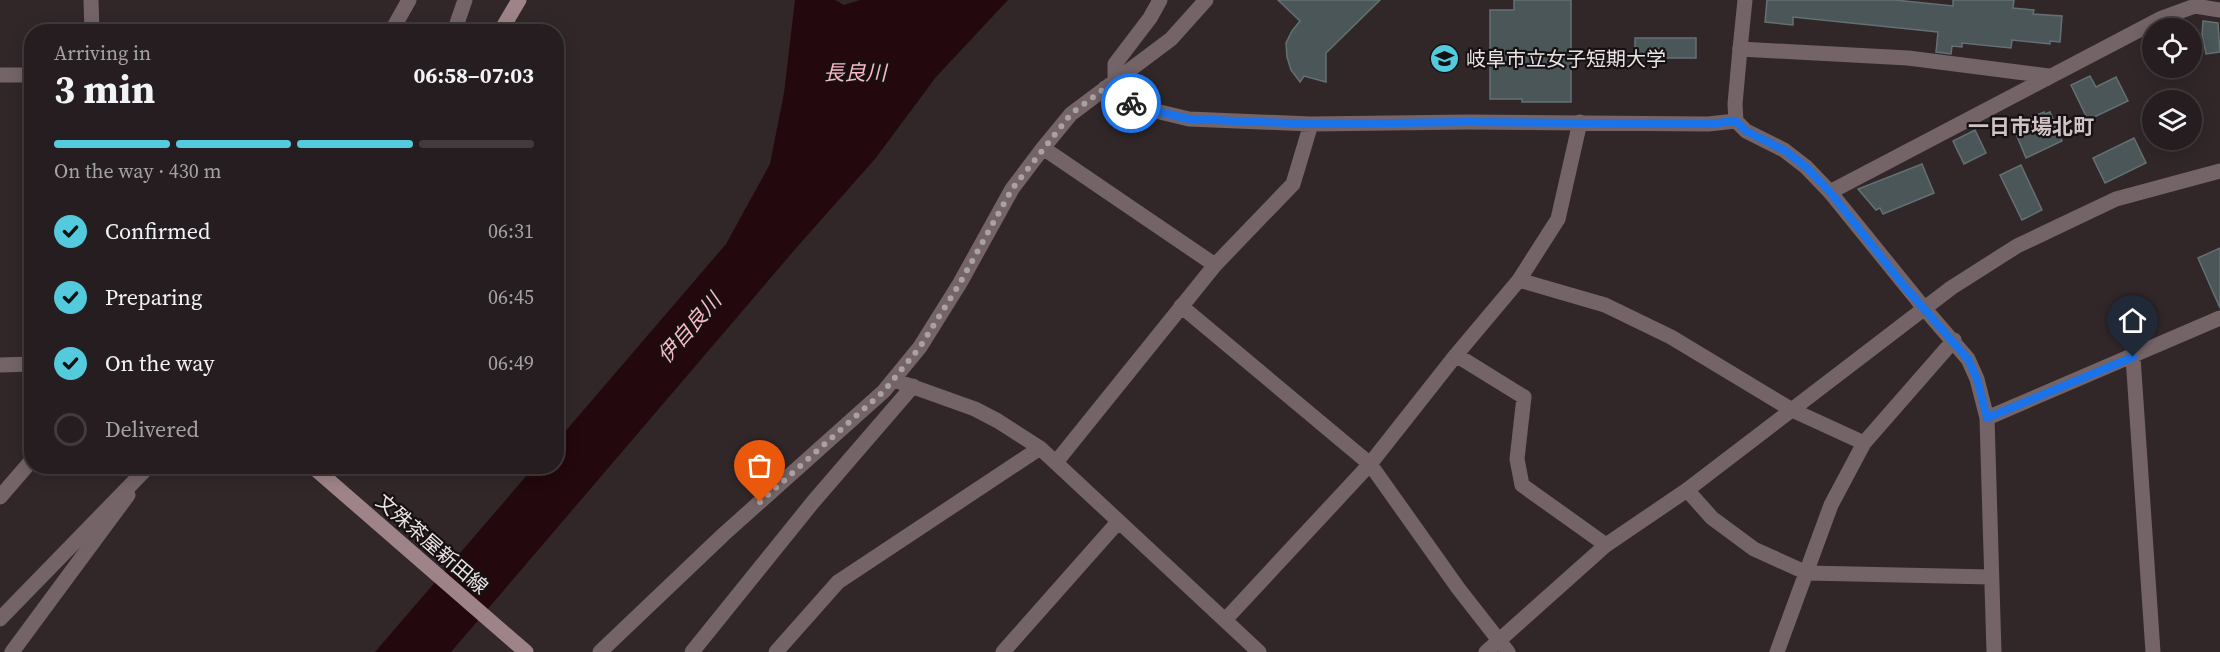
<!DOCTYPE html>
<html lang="en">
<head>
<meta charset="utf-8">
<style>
	body { margin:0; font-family:"Source Serif 4","Noto Sans JP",serif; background:#312a2c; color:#f1f3f6; height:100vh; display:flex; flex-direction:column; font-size:22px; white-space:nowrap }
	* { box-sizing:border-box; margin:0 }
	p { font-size:20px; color:#a3a2a4 }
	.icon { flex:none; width:33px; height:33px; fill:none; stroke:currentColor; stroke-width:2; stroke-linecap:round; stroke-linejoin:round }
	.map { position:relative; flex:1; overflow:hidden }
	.side { position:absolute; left:24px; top:24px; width:540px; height:450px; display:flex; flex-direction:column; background:#251d1f; border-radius:24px; box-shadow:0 3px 15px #0003,0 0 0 2px #423b3d }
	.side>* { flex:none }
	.controls { position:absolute; left:2142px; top:18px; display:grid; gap:12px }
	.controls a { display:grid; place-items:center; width:60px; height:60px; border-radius:50%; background:#251d1f; box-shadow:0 3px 15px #0003,0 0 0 2px #423b3d; font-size:30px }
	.pin { position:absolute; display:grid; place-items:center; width:51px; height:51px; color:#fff; margin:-62px -26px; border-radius:50% 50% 50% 0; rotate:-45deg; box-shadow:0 0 6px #0007 }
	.pin .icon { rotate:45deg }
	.courier { position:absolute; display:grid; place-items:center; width:60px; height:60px; margin:-30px; border:4px solid #1a73e8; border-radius:50%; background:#fff; color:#222; box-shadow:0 2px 8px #0007 }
	.summary em { font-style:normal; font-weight:700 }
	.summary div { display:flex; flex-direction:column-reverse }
	.summary { display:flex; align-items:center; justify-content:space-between; height:102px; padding:0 30px }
	h1 { font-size:39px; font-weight:700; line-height:45px }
	.bar { display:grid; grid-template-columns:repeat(4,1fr); gap:9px 6px; align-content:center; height:72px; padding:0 30px }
	.bar i { height:8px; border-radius:4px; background:#423b3d }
	.bar .selected { background:#54cadd }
	.bar p { grid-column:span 4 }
	ol { padding:0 30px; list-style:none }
	li { display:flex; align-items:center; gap:18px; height:66px }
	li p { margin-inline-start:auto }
	li .icon { padding:6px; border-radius:50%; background:#54cadd; color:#111; stroke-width:4 }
	li:last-child { color:#a3a2a4 }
	li i { width:33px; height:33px; border:3px solid #423b3d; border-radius:50% }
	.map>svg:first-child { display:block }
	.water { fill:#23080e }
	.building { fill:#4a5658; stroke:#647073; stroke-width:1.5 }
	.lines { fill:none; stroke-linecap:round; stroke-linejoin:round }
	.minor { stroke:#746467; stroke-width:15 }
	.tertiary { stroke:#746467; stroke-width:15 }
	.secondary { stroke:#9e8488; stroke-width:15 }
	.done { stroke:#a9a1a3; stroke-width:6; stroke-dasharray:0 10.8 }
	.route { stroke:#1a73e8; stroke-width:8 }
	.labels { text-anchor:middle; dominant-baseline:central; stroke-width:4.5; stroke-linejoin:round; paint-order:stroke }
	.poi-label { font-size:20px; fill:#eae3e4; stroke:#161112; text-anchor:start }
	.street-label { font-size:20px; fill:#eae3e4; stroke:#161112 }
	.water-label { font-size:21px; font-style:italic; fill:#f9b8c3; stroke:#161112 }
	.neighbourhood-label { font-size:21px; font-weight:bold; fill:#d1c3c5; stroke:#161112 }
</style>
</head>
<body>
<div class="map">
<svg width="2220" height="652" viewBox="0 0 2220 652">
	<rect width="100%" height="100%" fill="#312729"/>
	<!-- water -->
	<path class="water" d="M795,0H835L844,5L860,0H1008L936,77L875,159L797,247L451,652H375L534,467L556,466L557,441L726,244L770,164L784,93Z"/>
	<!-- building -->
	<path class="building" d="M1278,0H1380L1326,53V82L1304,76L1300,82L1291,70L1287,57L1286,43L1292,31L1300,21Z
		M1514,0H1571V102H1522V99H1490V10H1514Z
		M1767,0H1895L1953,6V0H2014L2013,8L2034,10L2033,14L2062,16L2060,42L2050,41V44L2012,40L2011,48L1962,43V47L1952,46L1951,54L1936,52L1938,32L1793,17V25L1765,22Z
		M2203,21L2218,23L2220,52L2206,54L2202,34Z
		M1635,38H1696V58H1635Z
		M2090,76L2096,87L2116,77L2128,101L2088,120L2071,85Z
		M2044,112L2045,114L2050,112L2062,141L2026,158L2014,129L2017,128L2015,124Z
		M1975,130L1986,153L1964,164L1953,141Z
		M2134,138L2146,163L2105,183L2093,158Z
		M1922,164L1934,193L1883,214L1880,208L1876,210L1858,189Z
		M2021,165L2042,210L2022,220L2000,175Z
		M2220,248V308L2198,258Z"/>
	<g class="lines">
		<!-- minor -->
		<path class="minor" d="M91,0L92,32
			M1745,0L1740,49L1908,58L2049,76L2046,79
			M391,32L409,0
			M454,32L465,0
			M0,75H32
			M1115,81V64L1150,18L1160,0
			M1105,88L1139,107L1189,119L1311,124L1468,122L1708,124L1736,121
			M1580,122L1558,219L1519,280L1456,355L1524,397L1517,459L1522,485L1606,545
			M1043,148L1071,114L1171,39L1206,0
			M1830,192L2162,18L2195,6L2220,10
			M1519,280L1605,305L1671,337L1792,410L1864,443L1954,340
			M1181,306L1370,464L1458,588L1508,652
			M1924,308L1968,359L1977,379L1987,418
			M2133,357L2153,652
			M0,365L32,364
			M894,380L975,409L998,421L1040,448L1259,652
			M1057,461L1215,265L1293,184L1311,124
			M1687,490L1712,518L1754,549L1807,573L1991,577
			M0,497L32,460
			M1225,620L1370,464L1456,355
			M12,652L128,495
			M600,652L724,534L884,391L920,347L960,283L1012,189L1043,148L1215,265
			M692,652L813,502L913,386
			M776,652L838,582L1040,448
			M1003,652L1118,522
			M1777,652L1831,505L1864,443
			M1994,652L1987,418L2220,318"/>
		<!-- tertiary -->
		<path class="tertiary" d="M1740,49L1735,104L1736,121L1746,131L1784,150L1806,167L1830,192L1924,308
			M0,619L149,466
			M1486,652L1606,545L1687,490L1951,288L2017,246L2116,199L2220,171"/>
		<!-- secondary -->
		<path class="secondary" d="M500,32L519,0
			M312,466L526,652"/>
	</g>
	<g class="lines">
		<!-- done -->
		<path class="done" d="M760,502L884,391L920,347L960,283L1012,189L1071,114L1105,88L1131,103"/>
		<!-- route -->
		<path class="route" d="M1131,103L1139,107L1189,119L1311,124L1468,122L1708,124L1736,121L1746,131L1784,150L1806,167L1830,192L1904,286L1968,359L1977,379L1987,418L2133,357"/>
	</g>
	<!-- icons -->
	<defs>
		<symbol id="university-disc" viewBox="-11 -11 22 22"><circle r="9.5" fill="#54cadd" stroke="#161112"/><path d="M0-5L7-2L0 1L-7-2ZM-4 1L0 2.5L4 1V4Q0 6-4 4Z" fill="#111"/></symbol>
	</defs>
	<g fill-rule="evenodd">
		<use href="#university-disc" x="1428" y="42" width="33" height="33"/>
	</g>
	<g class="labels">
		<!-- poi labels -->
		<g class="poi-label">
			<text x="1466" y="59">岐阜市立女子短期大学</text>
		</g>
		<!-- street labels -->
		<g class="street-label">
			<text transform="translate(432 544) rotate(41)">文殊茶屋新田線</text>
		</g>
		<!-- water labels -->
		<g class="water-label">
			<text x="855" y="72">長良川</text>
			<text transform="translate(689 328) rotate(-49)">伊自良川</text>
		</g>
		<!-- neighbourhood labels -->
		<g class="neighbourhood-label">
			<text x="2031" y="126">一日市場北町</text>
		</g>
	</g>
</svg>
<div class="controls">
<a><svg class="icon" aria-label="locate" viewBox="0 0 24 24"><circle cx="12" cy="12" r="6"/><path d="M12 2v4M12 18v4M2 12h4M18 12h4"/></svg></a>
<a><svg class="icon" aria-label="layers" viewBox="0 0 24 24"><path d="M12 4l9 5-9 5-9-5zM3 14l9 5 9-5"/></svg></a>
</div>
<div class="pin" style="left:760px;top:502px;background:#ea580c"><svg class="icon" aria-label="bag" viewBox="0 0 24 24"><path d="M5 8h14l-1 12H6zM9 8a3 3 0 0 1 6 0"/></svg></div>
<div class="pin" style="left:2133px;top:357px;background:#1f2937"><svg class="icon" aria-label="home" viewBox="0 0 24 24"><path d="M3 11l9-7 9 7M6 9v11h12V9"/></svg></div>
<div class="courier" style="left:1131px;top:103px"><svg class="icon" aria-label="bike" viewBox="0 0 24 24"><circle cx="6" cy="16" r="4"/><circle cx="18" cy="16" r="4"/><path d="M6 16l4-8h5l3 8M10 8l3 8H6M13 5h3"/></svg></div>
<section class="side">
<div class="summary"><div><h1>3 min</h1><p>Arriving in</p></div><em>06:58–07:03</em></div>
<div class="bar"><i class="selected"></i><i class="selected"></i><i class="selected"></i><i></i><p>On the way · 430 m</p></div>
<ol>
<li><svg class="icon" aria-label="check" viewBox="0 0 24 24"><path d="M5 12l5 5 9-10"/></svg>Confirmed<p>06:31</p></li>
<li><svg class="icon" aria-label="check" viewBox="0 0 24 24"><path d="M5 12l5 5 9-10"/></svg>Preparing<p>06:45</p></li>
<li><svg class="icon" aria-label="check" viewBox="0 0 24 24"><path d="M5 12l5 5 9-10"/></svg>On the way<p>06:49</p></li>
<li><i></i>Delivered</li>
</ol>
</section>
</div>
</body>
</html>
